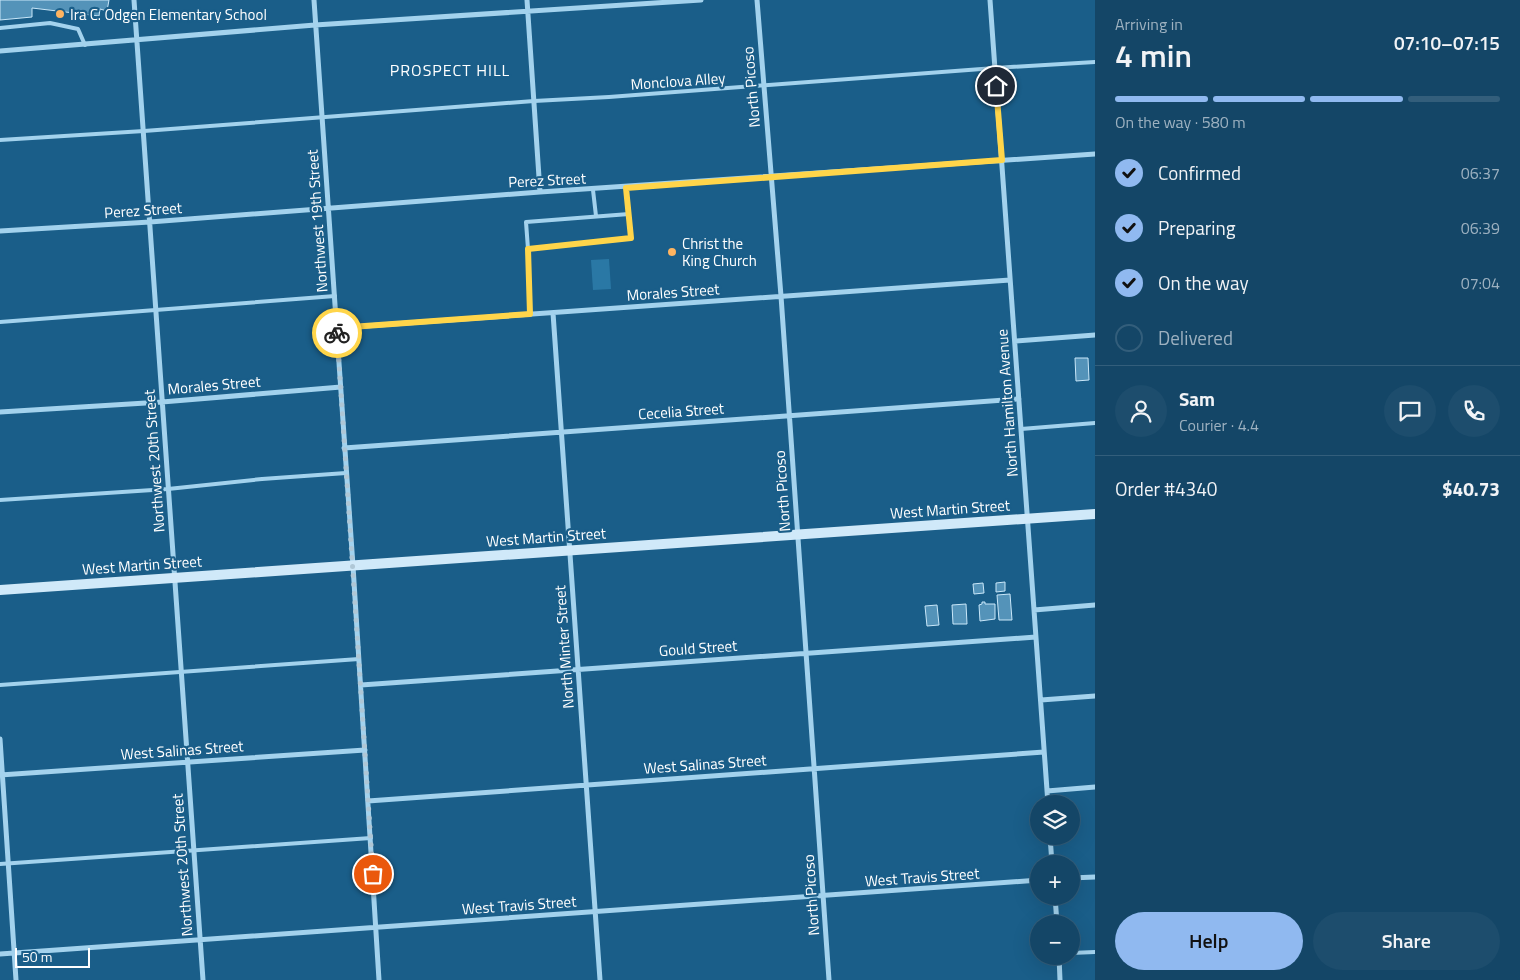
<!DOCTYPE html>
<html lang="en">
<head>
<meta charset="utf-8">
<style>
	body { margin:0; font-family:"Titillium Web",sans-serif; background:#1d4d6d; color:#f1f3f6; height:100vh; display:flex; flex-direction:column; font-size:19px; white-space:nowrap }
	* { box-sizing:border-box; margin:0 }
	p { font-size:16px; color:#9db1c0 }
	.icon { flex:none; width:28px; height:28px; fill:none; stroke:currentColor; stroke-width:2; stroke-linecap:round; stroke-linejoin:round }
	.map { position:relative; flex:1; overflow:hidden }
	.sheet { display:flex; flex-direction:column; background:#144667; width:425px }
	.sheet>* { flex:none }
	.buttons { position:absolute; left:1030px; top:795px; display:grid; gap:10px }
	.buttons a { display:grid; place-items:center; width:50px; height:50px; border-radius:50%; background:#144667; box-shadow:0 5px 20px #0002,0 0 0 1px #335e7b; font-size:25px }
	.scale { position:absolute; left:15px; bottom:12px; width:75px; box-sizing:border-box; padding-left:5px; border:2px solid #fff; border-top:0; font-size:14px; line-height:18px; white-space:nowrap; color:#fff; -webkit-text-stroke:4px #1a5e89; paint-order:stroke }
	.pin { position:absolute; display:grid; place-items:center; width:42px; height:42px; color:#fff; margin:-21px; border:2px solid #fff; border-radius:50%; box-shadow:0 1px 5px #0007 }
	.courier { position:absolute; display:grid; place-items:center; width:50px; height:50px; margin:-25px; border:4px solid #ffd54a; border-radius:50%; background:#fff; color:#222; box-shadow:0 1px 6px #0007 }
	.overview em { font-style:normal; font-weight:600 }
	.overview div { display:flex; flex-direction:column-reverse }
	.overview { display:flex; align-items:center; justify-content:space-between; height:85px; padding:0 20px }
	h1 { font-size:32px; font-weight:600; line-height:38px }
	.bar { display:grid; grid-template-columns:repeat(4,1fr); gap:8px 5px; align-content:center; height:60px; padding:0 20px }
	.bar i { height:6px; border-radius:4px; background:#335e7b }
	.bar .current { background:#90b9f0 }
	.bar p { grid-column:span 4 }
	.line { display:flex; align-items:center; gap:12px; padding:0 20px; border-top:1px solid #335e7b }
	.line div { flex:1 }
	.round { display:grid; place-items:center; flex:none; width:52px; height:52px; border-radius:26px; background:#1d4d6d }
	ol { padding:0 20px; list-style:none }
	li { display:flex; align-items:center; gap:15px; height:55px }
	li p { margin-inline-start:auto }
	li .icon { padding:5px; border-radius:50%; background:#90b9f0; color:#111; stroke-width:4 }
	li:last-child { color:#9db1c0 }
	li i { width:28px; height:28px; border:2px solid #335e7b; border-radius:50% }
	.button { display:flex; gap:10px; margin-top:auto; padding:10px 20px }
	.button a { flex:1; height:58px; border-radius:30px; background:#90b9f0; color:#111; font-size:20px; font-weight:600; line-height:58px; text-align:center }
	.button a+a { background:#1d4d6d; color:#f1f3f6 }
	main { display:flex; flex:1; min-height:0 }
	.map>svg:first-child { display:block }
	.green { fill:#2a78a5 }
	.building { fill:#5493b9; stroke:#c9e7f9 }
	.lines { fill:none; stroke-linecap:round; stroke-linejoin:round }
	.lane { stroke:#a3d2ed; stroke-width:4 }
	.street { stroke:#a3d2ed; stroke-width:5 }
	.secondary { stroke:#d0e9f9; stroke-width:10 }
	.done { stroke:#afc7d6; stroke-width:5; stroke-dasharray:0 9 }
	.route { stroke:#ffd54a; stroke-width:6 }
	.poi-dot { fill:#ffb460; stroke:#1a5e89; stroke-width:2 }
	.labels { text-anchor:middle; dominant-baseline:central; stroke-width:4.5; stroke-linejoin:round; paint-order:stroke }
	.poi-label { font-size:15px; fill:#fff; stroke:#1a5e89; text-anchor:start }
	.street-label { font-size:15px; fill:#fff; stroke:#1a5e89 }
	.neighbourhood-label { font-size:16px; letter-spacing:1px; fill:#fff; stroke:#1a5e89 }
</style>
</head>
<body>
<main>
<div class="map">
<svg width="1095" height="980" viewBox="0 0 1095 980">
	<rect width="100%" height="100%" fill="#1a5e89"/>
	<!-- green -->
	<path class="green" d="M609,259L611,289L593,290L591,260Z"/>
	<!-- building -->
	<path class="building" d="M0,0H109L107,11L100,9L99,16L32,8V17L0,20Z
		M1075,358H1088L1089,380L1076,381Z
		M1005,582V591L996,592V583Z
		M983,583L984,593L974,594L973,584Z
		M1010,594L1012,620H999L997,595Z
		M982,602H985V604H995V619L980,621L979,605L982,604Z
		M966,604L967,624H953L952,605Z
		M937,605L939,625L927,626L925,606Z"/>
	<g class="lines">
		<!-- lane -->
		<path class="lane" d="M0,28L50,23L78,29L85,45
			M0,140L144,131L534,101L609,97L995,68L1095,62
			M626,188L631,238L528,249L526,222L629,214
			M593,190L596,216
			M528,249L530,314
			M0,322L335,296
			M1021,429L1095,423
			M0,500L168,489L262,479L346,473
			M0,685L359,659
			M0,864L371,838
			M1071,953L1095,952"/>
		<!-- street -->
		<path class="street" d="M134,0L203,980
			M314,0L353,566L379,980
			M527,0L540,192
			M757,0L781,296L829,980
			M990,0L1048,804
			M0,51L315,25L701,0
			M0,231L150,222L540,192L1095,154
			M553,313L600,980
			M337,328L1010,280
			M1015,341L1095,335
			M0,412L162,402L341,387
			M344,448L1019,399
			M1034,610L1095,605
			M361,685L1036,637
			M1041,700L1095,696
			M0,739L16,980
			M0,775L365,750
			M1047,791L1095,787
			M368,801L1044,752
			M1050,836L1052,864
			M1071,878L1095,877
			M1055,896L1057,924
			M0,954L1039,880
			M1059,956L1060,980"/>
		<!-- secondary -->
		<path class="secondary" d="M0,590L1095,514"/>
	</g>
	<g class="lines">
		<!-- done -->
		<path class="done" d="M337,333L373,874"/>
		<!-- route -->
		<path class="route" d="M337,333V328L530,314L528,249L631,238L626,188L1002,160L996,86"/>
	</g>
	<!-- markers -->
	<g class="poi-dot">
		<circle cx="60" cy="14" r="5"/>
		<circle cx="672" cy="252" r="5"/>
	</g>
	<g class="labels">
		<!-- poi labels -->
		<g class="poi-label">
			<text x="70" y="14">Ira C. Odgen Elementary School</text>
			<text x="682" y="243">Christ the<tspan x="682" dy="17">King Church</tspan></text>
		</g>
		<!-- street labels -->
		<g class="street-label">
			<text transform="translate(678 81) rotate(-4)">Monclova Alley</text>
			<text transform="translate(751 87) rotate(-95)">North Picoso</text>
			<text transform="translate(547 180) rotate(-3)">Perez Street</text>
			<text transform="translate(143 210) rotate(-4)">Perez Street</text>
			<text transform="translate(317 221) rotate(-94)">Northwest 19th Street</text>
			<text transform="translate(673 292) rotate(-4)">Morales Street</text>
			<text transform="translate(214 385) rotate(-5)">Morales Street</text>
			<text transform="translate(1007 403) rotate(-94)">North Hamilton Avenue</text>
			<text transform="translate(681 411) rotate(-4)">Cecelia Street</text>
			<text transform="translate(154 461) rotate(-94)">Northwest 20th Street</text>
			<text transform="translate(782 491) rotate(-94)">North Picoso</text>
			<text transform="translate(950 509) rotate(-4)">West Martin Street</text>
			<text transform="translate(546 537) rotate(-4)">West Martin Street</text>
			<text transform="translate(142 565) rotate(-4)">West Martin Street</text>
			<text transform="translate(564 647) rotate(-94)">North Minter Street</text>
			<text transform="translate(698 648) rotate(-4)">Gould Street</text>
			<text transform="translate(182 750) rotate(-4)">West Salinas Street</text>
			<text transform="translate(705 764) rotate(-4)">West Salinas Street</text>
			<text transform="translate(182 865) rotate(-94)">Northwest 20th Street</text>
			<text transform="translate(922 877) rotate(-4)">West Travis Street</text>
			<text transform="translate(811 895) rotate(-94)">North Picoso</text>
			<text transform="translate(519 905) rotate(-4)">West Travis Street</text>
		</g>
		<!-- neighbourhood labels -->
		<g class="neighbourhood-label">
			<text x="450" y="70">PROSPECT HILL</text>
		</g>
	</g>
</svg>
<div class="buttons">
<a><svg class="icon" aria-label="layers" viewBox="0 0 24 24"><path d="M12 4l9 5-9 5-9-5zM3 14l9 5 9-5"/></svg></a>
<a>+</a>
<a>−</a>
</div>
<div class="scale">50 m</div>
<div class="pin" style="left:373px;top:874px;background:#ea580c"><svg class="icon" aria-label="bag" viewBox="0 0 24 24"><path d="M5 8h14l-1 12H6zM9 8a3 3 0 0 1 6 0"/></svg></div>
<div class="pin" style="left:996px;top:86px;background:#1f2937"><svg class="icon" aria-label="home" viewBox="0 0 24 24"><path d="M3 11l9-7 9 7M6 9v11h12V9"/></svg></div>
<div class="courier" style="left:337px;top:333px"><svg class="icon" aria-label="bike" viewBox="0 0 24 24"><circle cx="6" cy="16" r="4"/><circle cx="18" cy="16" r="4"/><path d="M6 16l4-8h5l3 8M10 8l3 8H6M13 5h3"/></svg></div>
</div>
<section class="sheet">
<div class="overview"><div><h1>4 min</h1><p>Arriving in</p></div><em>07:10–07:15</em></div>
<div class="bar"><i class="current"></i><i class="current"></i><i class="current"></i><i></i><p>On the way · 580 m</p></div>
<ol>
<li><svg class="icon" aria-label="check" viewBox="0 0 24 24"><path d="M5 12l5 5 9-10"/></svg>Confirmed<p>06:37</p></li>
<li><svg class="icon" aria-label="check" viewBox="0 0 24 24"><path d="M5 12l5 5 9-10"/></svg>Preparing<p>06:39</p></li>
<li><svg class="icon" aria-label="check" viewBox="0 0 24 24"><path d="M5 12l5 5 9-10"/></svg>On the way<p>07:04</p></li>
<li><i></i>Delivered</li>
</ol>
<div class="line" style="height:90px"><a class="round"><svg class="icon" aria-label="person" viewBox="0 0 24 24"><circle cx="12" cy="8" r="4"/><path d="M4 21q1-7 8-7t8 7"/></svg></a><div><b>Sam</b><p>Courier · 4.4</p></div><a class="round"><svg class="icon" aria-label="chat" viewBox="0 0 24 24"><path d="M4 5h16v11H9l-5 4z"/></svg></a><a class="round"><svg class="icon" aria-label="phone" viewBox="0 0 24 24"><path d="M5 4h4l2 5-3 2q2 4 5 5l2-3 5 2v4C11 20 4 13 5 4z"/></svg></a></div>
<div class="line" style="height:65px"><div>Order #4340</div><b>$40.73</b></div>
<div class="button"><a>Help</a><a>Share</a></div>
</section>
</main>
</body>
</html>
